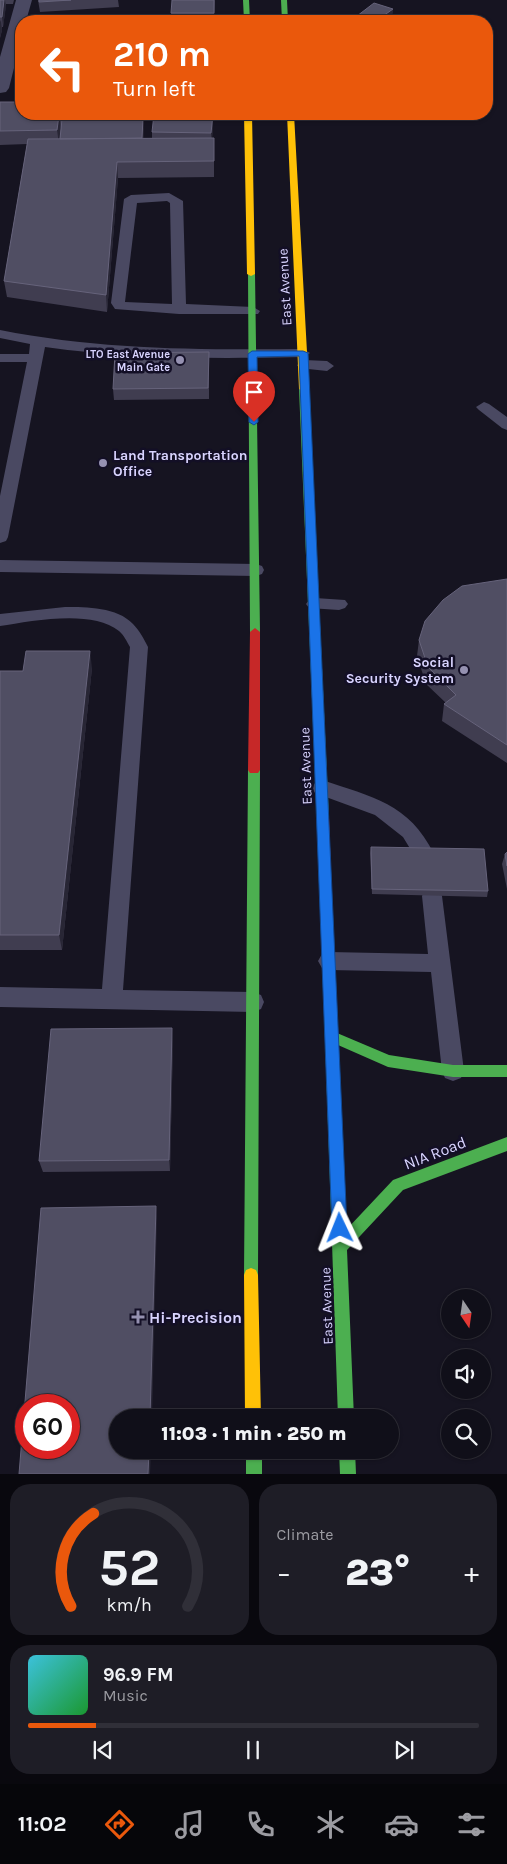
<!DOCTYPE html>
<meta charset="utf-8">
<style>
:root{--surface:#100f19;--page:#1e1d26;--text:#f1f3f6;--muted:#9c9ca2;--line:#302f38;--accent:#ea580c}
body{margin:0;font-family:Karla,sans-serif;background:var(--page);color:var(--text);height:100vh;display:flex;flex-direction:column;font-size:19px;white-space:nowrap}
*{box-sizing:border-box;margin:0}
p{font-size:16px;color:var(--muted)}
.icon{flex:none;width:28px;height:28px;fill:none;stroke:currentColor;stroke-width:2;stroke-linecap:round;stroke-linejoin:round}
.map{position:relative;height:1474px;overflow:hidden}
.details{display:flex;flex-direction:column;gap:10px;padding:10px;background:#09080e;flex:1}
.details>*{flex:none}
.guide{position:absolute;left:15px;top:15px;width:478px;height:105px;border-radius:20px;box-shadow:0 1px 4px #0004,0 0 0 1px var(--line);background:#ea580c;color:#fff;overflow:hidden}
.needle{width:32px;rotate:167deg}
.fabs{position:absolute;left:441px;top:1289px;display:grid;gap:10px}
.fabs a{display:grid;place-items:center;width:50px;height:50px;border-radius:50%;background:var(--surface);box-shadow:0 1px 4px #0004,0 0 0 1px var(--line);font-size:25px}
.speed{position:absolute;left:15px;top:1394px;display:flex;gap:10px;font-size:25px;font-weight:700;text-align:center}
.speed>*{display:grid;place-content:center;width:65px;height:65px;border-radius:50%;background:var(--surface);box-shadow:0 1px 4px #0004,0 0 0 1px var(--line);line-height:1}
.speed .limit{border:8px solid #d22;background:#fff;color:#111}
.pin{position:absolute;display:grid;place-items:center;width:42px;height:42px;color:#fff;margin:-51px -21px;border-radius:50% 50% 50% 0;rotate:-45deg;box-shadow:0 0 5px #0007}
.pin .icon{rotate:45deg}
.me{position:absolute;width:55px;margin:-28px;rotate:358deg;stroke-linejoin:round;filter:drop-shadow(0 0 4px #0008)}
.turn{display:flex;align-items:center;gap:18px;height:105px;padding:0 15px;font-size:22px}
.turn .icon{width:65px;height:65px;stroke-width:2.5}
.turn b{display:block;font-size:35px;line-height:42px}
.big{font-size:38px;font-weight:800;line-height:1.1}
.details .widget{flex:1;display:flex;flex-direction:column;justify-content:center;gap:8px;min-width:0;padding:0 18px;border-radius:20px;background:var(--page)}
.details .dial{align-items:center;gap:0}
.dial svg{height:130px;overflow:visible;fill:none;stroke:var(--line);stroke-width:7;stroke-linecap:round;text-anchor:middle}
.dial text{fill:var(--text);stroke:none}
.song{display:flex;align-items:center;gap:15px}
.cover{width:60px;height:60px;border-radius:8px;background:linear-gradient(135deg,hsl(190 70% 55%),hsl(130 70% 35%))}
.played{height:5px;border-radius:2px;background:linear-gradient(90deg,var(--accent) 15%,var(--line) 15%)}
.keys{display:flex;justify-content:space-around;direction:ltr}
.heat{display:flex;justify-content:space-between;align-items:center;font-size:28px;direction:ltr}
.details .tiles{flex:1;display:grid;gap:10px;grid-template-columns:1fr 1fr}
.widget:last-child{grid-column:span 2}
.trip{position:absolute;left:109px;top:1409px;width:290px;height:50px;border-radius:25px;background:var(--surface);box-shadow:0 1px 4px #0004,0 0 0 1px var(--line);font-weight:800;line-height:50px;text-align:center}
.dock{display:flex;height:80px;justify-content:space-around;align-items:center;background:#06060a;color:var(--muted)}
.dock .icon{width:35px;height:35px}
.dock .active{color:var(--accent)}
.dock b{font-size:22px;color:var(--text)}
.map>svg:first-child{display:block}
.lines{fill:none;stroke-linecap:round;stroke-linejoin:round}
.lane{fill:#4a4962;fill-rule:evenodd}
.street{fill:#4a4962;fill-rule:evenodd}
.fast{fill:#4caf50;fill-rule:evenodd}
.slow{fill:#ffc107;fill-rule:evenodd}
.jam{fill:#c62828;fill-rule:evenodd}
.wall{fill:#403d50}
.shaded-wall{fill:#282635}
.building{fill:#504e63;stroke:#66637b;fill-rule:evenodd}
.route{fill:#1a73e8;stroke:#114b97}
.poi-dot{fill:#9591b1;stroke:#130f26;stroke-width:2}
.labels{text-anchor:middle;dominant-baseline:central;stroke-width:5;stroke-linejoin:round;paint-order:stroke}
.far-poi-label{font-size:11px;font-weight:bold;fill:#d9d4ff;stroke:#130f26;text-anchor:end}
.street-label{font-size:14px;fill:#d9d4ff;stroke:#130f26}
.poi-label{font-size:14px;font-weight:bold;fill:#d9d4ff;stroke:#130f26;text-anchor:start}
.near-street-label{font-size:16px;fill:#d9d4ff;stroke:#130f26}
.near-poi-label{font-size:16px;font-weight:bold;fill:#d9d4ff;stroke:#130f26;text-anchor:start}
</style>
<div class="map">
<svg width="507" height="1474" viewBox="0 0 507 1474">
<rect width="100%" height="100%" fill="#161421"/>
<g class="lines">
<path class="lane" d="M96,15L100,16V20L18,22L12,19L18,16Z
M169,193L183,201L186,304L253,307L260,311L258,314H179L115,309L111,303L124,199L131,195ZM167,201L170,203L172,304L125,302L137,203Z
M0,330C101,350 201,350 303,349L310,353L303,357C216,359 130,359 45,347L8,537L6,541L0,543V496L27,362H0V354H29L30,344L0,338Z
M304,360L327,361L334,366L327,371L299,368L297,365Z
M484,402L489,404L507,417V430L502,428L479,410L476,407Z
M0,560L256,564L262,566L264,570L262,574L256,576L0,572Z
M315,598L345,600L348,604L345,608L339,610L309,608L306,604L309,600Z
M65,607C87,607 117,607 133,624C139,630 144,639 148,647L123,990L253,992L261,995L264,1002L261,1009L253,1012L0,1007V987L102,989L130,647C127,642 124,635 119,631C92,609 32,621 0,626V614Z
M322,780C372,797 409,803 434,854L431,860L424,862L417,860L403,837L375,815L315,793L312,788L315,783Z
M432,887L439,890L442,896L464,1071L461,1078L453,1081L445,1078L442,1071L431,972L329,970L322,968L318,961L322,954L329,952L428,954L422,896L425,890Z"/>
<path class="street" d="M16,0H32L26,21H21V40L9,88L6,92L0,93V57Z"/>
<path class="fast" d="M243,0H249L250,21H244Z
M281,0H287L288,21H282Z
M248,272H251L255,274L260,632L255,636L250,632Z
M304,386L309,389L329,818L327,821H319L317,818L299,389Z
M254,765L258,767L260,770L258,1275L256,1280L251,1282L246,1280L244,1275L248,770L250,767Z
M330,1003L335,1005L336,1009L337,1033L389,1055L453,1065H507V1077H453L388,1067L338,1045L346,1230L393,1180L507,1137V1151L403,1190L347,1250L354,1418H338L324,1009L325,1005Z
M246,1450H262V1474H246Z
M339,1450H355L356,1474H340Z"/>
<path class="slow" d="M244,114H252L255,274L251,276L247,274Z
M287,114H294L309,389L304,392L299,389Z
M251,1268L256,1270L258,1275L261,1418H245L244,1275L246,1270Z"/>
<path class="jam" d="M255,628L260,632V770L258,773H250L248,770L250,632Z
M323,813L327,815L329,818L336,1009L335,1013L330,1015L325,1013L324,1009L317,818L319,815Z"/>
</g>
<path class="wall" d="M0,0H14L13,4H6L3,27H2V30L0,38Z
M38,0H118L119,7L40,12Z
M215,0L214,21H172L171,13Z
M393,9L392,15L383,21H356L357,16Z
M0,102L142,114V118H143V138H152V132L213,122L212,138H214V177L118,178L107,312L7,297L4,281L27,144L0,145Z
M209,352V399L114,400L113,389Z
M507,579V763L442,721L444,704L446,703L426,684L417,656L419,640Z
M92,668L62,950H0V671H23Z
M371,847L488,891L487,897L372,894L370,853Z
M507,852V889L502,864L505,854Z
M173,1040L170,1171L43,1172L39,1161Z"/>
<path class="shaded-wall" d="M4,0H5L6,7L3,27L2,17Z
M393,9L392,15L383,21H376Z
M1,20L2,30L0,38V22Z
M213,114V122L212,144L211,133Z
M59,115L61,129L59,144L57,130Z
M143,118L144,129L143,152L142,141Z
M117,162L118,178L107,312L106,295Z
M90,651L92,668L62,950L59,935Z
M172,1028L173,1040L170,1171L169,1160Z
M156,1206L157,1218L152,1418H150Z
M149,1450H151L150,1474H148Z"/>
<path class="building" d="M0,0H4L2,17H0Z
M39,0H71L39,2Z
M172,0H214V13H171Z
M374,3L393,9L376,21H373L357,16Z
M0,102H21V114H140L59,115L57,130L0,131Z
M154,114H213L211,133L152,132Z
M143,118L142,138L60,139L62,119Z
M214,138V161L117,162L106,295L4,281L28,139Z
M209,352L208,388L113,389L115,353Z
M507,579V745L444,704L456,695L428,667L419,640L425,621L443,600L462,586Z
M26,651H90L59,935H0V671H23Z
M371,847L484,849L488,891L372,889Z
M507,852V866L505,854Z
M172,1028L169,1160L39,1161L51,1029Z
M156,1206L150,1418H118V1450H149L148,1474H19L41,1208ZM26,1405H69V1448H26Z"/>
<path class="route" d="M252,351H303L308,353L347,1228L345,1233L340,1235L334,1233L332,1228L299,356L257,357L258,422L254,425L249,422L248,354Z"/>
<g class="poi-dot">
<circle cx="180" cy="360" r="5"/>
<circle cx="103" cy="463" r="5"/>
<circle cx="464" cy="670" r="5"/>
<path d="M135.5 1309.5h5v5h5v5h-5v5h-5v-5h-5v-5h5z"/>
</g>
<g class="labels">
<g class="far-poi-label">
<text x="170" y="354">LTO East Avenue<tspan x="170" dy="13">Main Gate</tspan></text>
</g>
<g class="street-label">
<text transform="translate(285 287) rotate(-93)">East Avenue</text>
<text transform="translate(306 766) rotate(-92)">East Avenue</text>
<text transform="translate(327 1306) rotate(-92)">East Avenue</text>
</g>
<g class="poi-label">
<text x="113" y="455">Land Transportation<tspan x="113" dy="16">Office</tspan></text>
<text x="454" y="662" text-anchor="end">Social<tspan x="454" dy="16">Security System</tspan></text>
</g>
<g class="near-street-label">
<text transform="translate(435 1153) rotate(-21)">NIA Road</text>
</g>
<g class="near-poi-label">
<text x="149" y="1317">Hi-Precision</text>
</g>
</g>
</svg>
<div class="fabs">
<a><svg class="needle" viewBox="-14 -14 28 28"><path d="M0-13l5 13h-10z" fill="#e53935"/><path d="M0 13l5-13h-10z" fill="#9c9ca2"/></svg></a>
<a><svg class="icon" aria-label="sound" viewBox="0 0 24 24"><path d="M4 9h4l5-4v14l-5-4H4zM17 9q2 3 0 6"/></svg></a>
<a><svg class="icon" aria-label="search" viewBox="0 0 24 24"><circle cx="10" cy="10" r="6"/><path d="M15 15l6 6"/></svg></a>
</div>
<div class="speed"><div class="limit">60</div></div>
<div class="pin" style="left:254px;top:422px;background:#d93025"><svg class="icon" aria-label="arrive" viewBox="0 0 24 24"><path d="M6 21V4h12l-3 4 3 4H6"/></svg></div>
<svg class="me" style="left:340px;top:1228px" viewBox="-20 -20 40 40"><path d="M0-17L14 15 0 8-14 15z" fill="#1a73e8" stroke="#fff" stroke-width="4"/></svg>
<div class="trip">11:03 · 1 min · 250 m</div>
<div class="guide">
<div class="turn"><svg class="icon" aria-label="left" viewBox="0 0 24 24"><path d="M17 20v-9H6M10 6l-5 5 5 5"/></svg><div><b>210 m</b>Turn left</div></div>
</div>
</div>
<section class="details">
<div class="tiles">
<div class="widget dial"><svg viewBox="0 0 100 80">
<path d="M14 69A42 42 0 1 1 86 69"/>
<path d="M14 69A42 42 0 0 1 28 12" stroke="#ea580c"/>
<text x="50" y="56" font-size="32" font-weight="700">52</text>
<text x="50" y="72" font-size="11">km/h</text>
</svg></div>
<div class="widget"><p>Climate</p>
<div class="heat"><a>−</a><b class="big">23°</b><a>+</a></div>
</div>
<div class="widget">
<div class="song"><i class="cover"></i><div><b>96.9 FM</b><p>Music</p></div></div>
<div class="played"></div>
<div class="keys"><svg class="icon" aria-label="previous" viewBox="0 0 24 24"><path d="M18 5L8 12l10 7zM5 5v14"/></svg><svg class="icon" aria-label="pause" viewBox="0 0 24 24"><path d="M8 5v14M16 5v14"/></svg><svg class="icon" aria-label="next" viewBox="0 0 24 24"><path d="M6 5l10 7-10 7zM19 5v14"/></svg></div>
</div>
</div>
</section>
<nav class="dock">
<b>11:02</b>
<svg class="icon active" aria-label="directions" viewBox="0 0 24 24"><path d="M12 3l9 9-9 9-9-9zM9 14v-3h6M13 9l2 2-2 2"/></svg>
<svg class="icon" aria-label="music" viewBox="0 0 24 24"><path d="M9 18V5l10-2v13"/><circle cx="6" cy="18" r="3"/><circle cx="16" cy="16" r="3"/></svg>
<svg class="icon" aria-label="phone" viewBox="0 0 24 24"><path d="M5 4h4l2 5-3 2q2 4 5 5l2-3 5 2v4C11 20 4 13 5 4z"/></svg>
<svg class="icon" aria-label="climate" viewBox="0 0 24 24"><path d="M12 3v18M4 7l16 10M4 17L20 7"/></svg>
<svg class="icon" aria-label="car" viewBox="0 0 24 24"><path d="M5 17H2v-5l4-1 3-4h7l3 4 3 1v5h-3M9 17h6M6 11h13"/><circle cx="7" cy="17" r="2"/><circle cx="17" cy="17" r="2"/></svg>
<svg class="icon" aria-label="filters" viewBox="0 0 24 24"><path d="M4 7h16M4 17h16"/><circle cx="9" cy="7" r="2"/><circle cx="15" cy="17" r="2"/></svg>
</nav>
